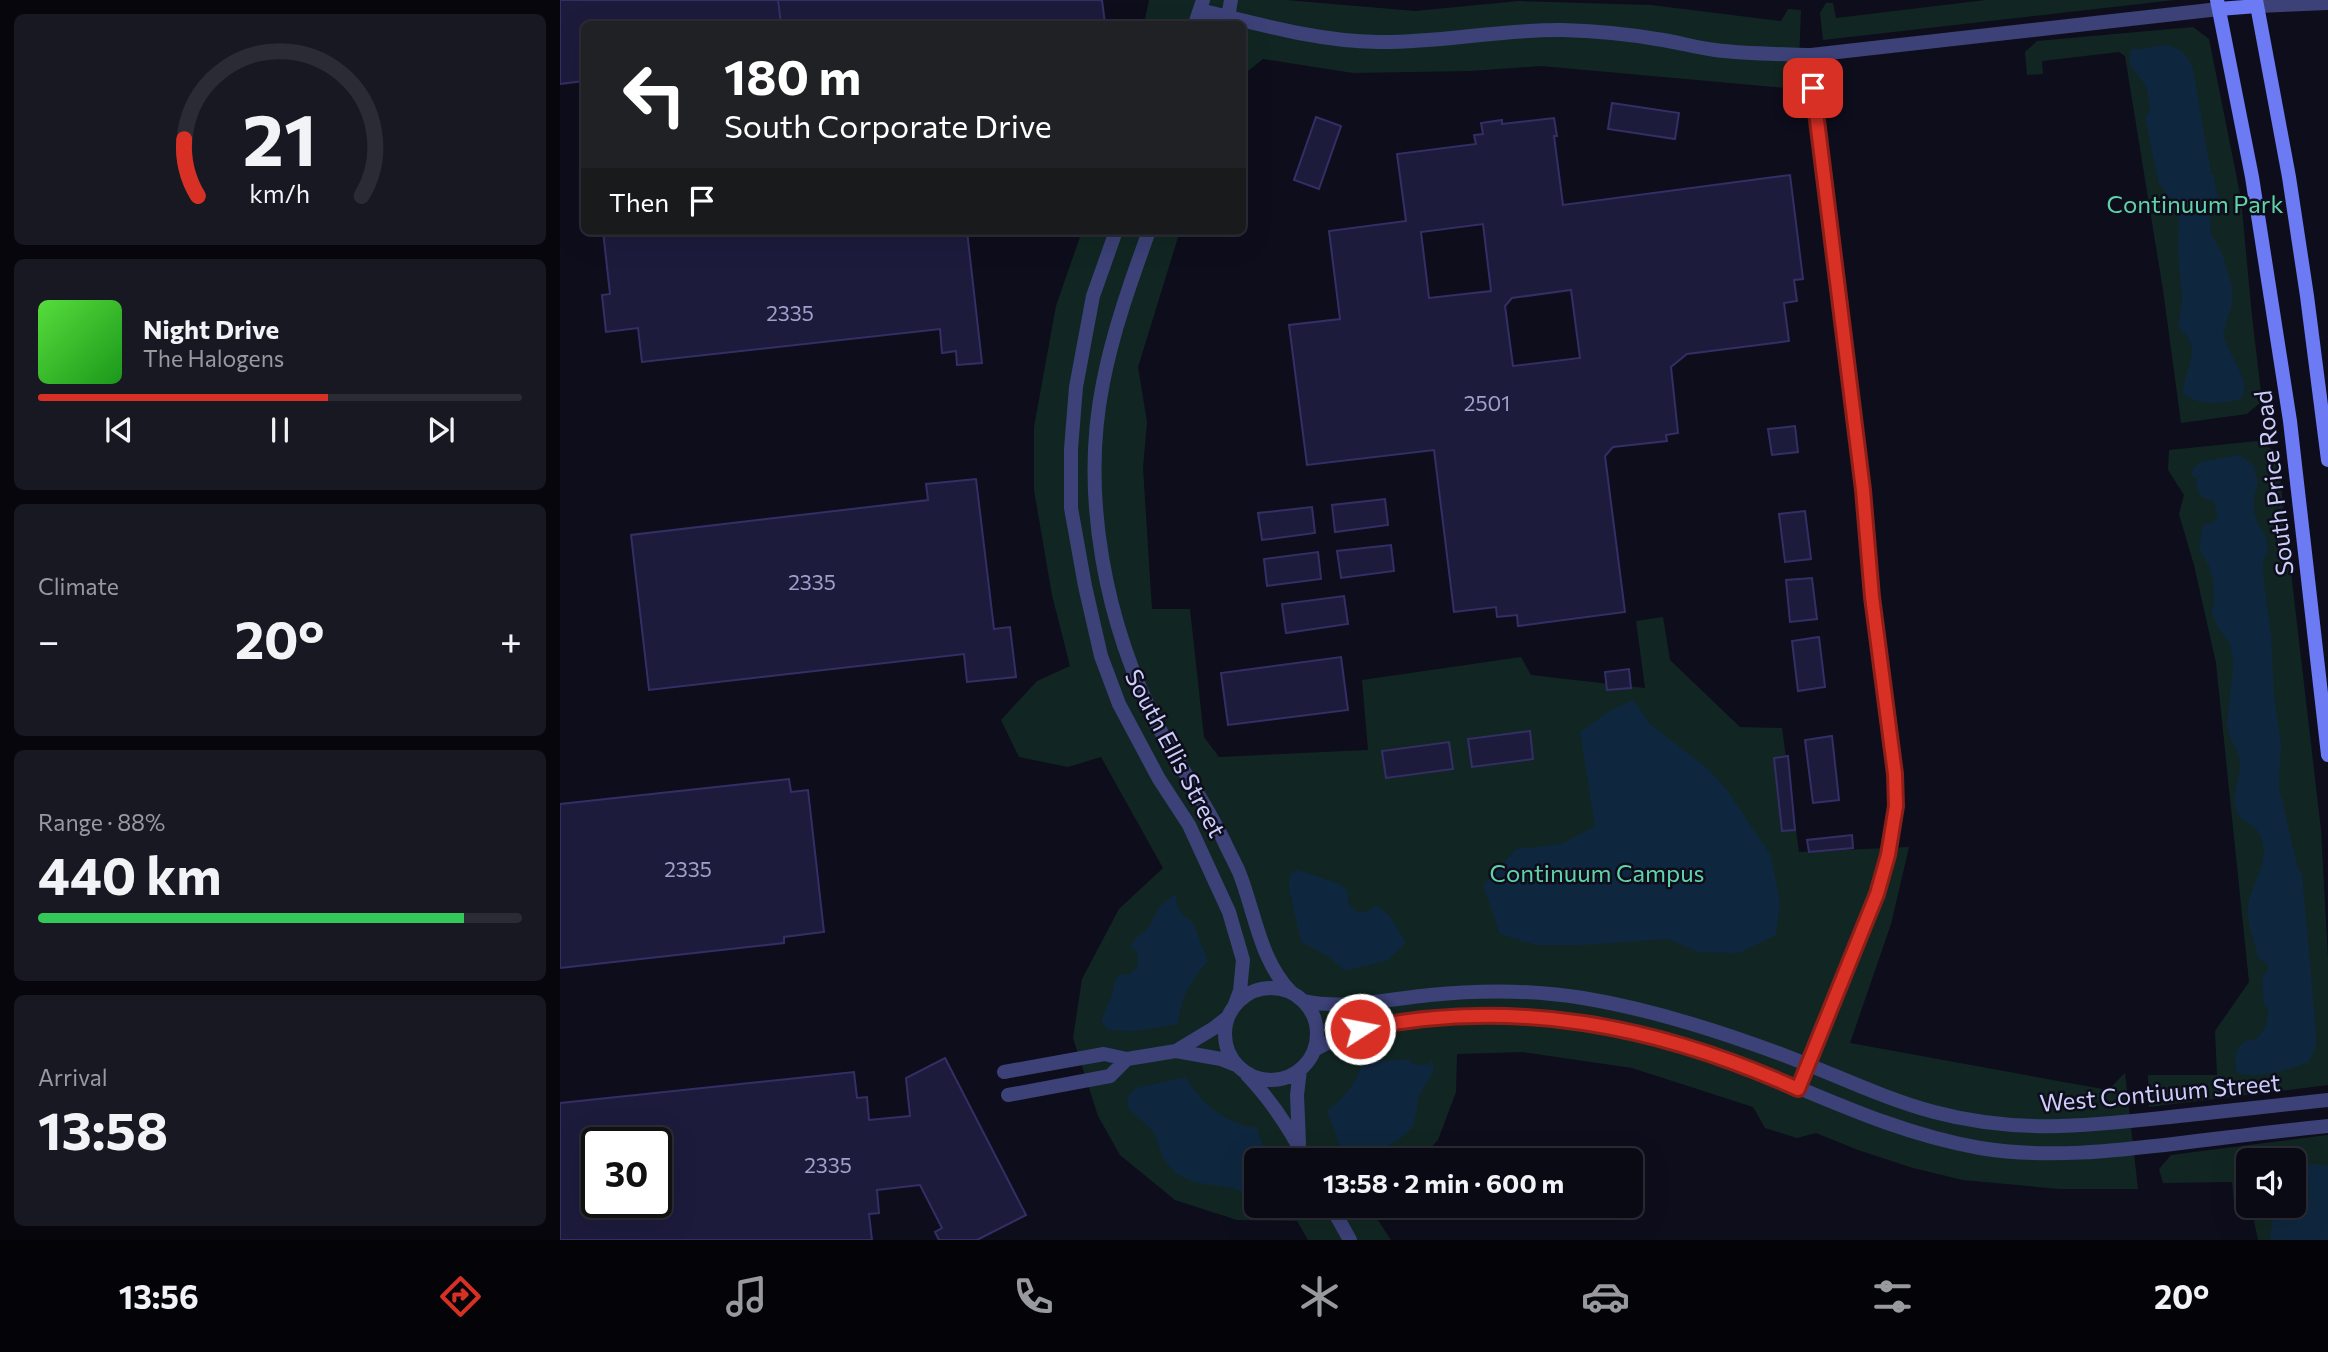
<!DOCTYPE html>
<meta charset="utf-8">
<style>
:root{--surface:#0a0a15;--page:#181822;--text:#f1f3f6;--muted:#999aa0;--line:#2a2b34;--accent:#d93025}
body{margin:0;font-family:Commissioner,sans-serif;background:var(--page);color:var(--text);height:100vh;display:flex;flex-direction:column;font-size:26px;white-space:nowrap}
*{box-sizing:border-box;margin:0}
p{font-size:23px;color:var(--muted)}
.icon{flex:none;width:38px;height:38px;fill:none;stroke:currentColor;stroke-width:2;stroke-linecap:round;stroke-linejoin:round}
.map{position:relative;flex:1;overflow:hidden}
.details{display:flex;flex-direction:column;gap:14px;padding:14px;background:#06060c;width:560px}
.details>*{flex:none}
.hud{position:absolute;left:21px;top:21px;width:665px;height:214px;border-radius:10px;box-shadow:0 7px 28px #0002,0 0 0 2px var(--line);background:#202124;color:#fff;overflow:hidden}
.buttons{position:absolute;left:1676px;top:1148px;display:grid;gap:14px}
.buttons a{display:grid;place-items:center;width:70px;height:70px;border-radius:10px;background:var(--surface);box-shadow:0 7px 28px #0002,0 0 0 2px var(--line);font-size:35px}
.speed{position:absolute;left:21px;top:1127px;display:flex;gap:14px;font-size:35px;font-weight:700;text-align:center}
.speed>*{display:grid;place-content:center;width:91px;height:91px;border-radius:50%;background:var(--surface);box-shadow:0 7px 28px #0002,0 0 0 2px var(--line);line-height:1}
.speed .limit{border:4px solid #111;border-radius:10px;background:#fff;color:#111}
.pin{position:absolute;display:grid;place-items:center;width:60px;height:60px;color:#fff;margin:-30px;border-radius:14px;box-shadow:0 4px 10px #0006}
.me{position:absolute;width:77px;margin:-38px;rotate:79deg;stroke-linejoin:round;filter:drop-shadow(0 0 5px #0008)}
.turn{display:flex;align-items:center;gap:24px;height:147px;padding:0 28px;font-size:32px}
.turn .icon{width:91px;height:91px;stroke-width:2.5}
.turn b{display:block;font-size:49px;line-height:60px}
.then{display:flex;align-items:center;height:66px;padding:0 28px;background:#0003;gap:14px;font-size:26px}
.big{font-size:52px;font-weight:700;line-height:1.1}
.details .tile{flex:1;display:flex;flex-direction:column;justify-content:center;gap:10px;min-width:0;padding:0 24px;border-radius:10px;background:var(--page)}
.details .dial{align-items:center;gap:0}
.dial svg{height:182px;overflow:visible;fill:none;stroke:var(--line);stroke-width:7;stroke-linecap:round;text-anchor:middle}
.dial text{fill:var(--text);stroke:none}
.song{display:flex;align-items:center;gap:21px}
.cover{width:84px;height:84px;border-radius:10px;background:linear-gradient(135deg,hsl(110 70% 55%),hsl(120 70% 35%))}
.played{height:7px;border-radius:4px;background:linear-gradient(90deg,var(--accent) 60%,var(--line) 60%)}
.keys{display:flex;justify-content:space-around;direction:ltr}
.heat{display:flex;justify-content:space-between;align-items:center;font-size:38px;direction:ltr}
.charge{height:10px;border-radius:5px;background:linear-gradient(90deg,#34c759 88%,var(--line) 0)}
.trip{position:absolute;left:684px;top:1148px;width:399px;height:70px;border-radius:10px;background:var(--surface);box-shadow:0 7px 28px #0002,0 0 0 2px var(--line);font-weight:700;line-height:70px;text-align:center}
.tabs{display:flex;height:112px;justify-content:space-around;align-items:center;background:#040408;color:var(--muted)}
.tabs .icon{width:49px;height:49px}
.tabs .current{color:var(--accent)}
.tabs b{font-size:32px;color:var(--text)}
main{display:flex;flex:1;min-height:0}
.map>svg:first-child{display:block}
.green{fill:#112622;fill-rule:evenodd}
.water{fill:#0f273e}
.building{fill:#1d1b3c;stroke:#332f66;stroke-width:2;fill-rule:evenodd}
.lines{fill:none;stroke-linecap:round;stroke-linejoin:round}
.minor{stroke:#3c4177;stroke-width:14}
.secondary{stroke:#6c7af3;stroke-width:14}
.route-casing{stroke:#8d1f18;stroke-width:18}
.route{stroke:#d93025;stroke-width:12}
.labels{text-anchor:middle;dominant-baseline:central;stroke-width:5;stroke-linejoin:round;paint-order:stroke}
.number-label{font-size:21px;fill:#a1a0cb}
.park-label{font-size:24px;fill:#60d3a8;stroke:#0e0d1c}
.street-label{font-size:24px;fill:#cdcdfb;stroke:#0e0d1c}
</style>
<main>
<section class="details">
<div class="tile dial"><svg viewBox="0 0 100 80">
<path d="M14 69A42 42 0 1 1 86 69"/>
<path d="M14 69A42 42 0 0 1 8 44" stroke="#d93025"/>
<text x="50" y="56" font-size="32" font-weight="700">21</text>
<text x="50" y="72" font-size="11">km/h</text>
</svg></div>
<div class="tile">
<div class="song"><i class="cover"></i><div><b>Night Drive</b><p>The Halogens</p></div></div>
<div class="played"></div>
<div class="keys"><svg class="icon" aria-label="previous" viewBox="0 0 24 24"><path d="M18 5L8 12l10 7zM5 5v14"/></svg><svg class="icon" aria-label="pause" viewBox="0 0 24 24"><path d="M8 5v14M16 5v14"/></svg><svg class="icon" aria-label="next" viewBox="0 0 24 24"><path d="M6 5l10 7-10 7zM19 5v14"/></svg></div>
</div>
<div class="tile"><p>Climate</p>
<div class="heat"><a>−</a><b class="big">20°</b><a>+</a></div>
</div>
<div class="tile"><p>Range · 88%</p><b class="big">440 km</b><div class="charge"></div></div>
<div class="tile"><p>Arrival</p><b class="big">13:58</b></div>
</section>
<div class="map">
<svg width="1768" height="1240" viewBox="0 0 1768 1240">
<rect width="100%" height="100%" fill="#0e0d1c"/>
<path class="green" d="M589,0H726L855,11L959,1L1091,5L1221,21L1228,9L1241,10L1238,89L981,66L910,71L793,73L703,59L683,75L682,24H588L585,19Z
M1426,0H1615L1263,40L1260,13L1266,3H1273L1276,18Z
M1633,27L1649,39L1681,199L1692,316L1702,401L1687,414L1621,423L1603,290L1565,56L1559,52L1482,61L1483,74L1467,75L1465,52L1477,41Z
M522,231H620L578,367L587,422L583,468L592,609H630L644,737L659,757L808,750L802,680L961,657L971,675L1085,688L1076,621L1103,617L1110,660L1180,727L1222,728L1239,852L1349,847L1331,924L1290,1043L1548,1090L1565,1073L1578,1189H1500L1403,1180L1353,1168L1298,1150L1256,1133L1237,1138L1205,1128L1193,1107L1072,1068L963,1052L897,1054L896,1092L878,1140L859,1160H696V1206H811L814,1214L831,1240H748L737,1221L677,1220L615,1200L560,1155L538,1116L513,1038L522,979L559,909L603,868L541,757L508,767L459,757L441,720L477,681L510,666L492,595L474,490V427L496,306Z
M1698,441L1717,452L1761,830L1768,958V1085L1589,1107L1588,1075H1657L1655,1031L1689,982L1656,663L1634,565L1619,514L1624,495L1608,470L1609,450Z
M1768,1135V1240H1698L1693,1216L1674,1203L1672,1182L1603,1183L1599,1169L1611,1155ZM1689,1160H1734V1206H1689Z"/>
<path class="water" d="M1607,45C1617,48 1624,51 1629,60C1635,70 1635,82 1637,93C1642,119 1645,144 1651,170L1649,174H1653L1659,203L1657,213L1651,214L1650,231L1663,256L1672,287V304L1663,335C1666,349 1693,385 1682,397C1678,401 1670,401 1666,402C1646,404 1640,404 1623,394C1623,369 1646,348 1618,328L1622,300L1618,252L1619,221L1613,204L1599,183L1586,122V116L1590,111C1589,101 1589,90 1583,82C1574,69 1567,69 1570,50Z
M1680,455L1693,465L1698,482L1694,497V512L1699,526L1706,537L1708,551L1703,560L1704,582L1711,634L1714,695L1721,746L1719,787L1738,869L1742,874L1756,1033V1047L1749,1062C1730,1069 1695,1080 1676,1072C1674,1058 1675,1046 1689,1039L1694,1041C1705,1031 1709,1021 1708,1006L1704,1005L1702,979L1709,966L1698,958C1695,939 1684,920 1689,901C1693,882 1707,865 1703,844C1699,822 1683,825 1677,812C1670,796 1680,781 1680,765C1680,749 1668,740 1667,725L1673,668L1672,656L1670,644L1657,626L1651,611L1654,604L1653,580L1649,566L1639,549L1643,525L1649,524L1656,519L1657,512L1653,500C1640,499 1638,494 1636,481L1641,474L1636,478L1632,476L1633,469L1640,462Z
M1073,700L1091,725L1147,768L1167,790L1210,854L1220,900L1216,935L1179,953L1139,952L1108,939L1023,945H976L940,934L923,885L956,849L1002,844L1035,826L1020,732L1048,712Z
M736,870C744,872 781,883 785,888C789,892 788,899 788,904L797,912L808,911L816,905L830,916L845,941L844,945L828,960L785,971L768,956L741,942L729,888L730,874Z
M613,895L616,896L617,906L624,916L633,922L648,961C630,981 621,997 618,1024L575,1031L548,1030L541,1021L552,995L555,981L559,975L570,974L578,966V954L571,947L575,938L587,930L600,906Z
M849,1059L853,1064L868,1065L871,1061L874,1064C874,1076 865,1083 860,1094C855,1106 859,1120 849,1131C838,1143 824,1143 817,1160H793L789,1155H783L767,1111C784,1098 796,1083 803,1062Z
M626,1077L630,1085L641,1097L640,1098C656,1113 675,1126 697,1128L707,1160H696V1199L673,1188L634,1182L615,1173L604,1160L594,1132L569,1109L567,1097L576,1088Z
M1753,1164L1768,1166V1240H1710L1712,1221L1707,1206H1734V1166Z"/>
<path class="building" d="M0,0H218L221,24H24V81L0,84Z
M218,0H542L545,24H221Z
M1052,103L1119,113L1115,139L1048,129Z
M756,117L781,126L759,189L734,180Z
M994,118L997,136H994L1003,205L1230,175L1243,279L1234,280L1237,301L1224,303L1229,341L1127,354L1111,367L1118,433L1106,435L1107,441L1053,447L1045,456L1065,612L958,626L957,615L937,617L936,607L894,612L874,450L747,465L729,325L780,319L769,231L846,221L837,154L916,144L914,135L923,134L921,123L942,120V124ZM923,224L931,291L869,298L861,232ZM1011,290L1020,358L953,366L945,306L952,298Z
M43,231H407L422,363L397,365L396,351L382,353L380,329L82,362L78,328L46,332L42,295L50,294Z
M1235,426L1238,452L1212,455L1208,429Z
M416,479L434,629L450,627L456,677L407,682L404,654L89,690L71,535L368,500L366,484Z
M825,499L828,525L775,532L772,505Z
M752,507L755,533L702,540L698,513Z
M1245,511L1251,559L1225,562L1219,514Z
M831,545L834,571L781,578L777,551Z
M758,552L761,579L707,586L704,559Z
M1252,578L1257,619L1230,622L1226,580Z
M784,596L788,624L726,633L722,604Z
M1259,637L1265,687L1238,691L1232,641Z
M781,657L788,710L668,725L661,673Z
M1069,669L1071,688L1047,690L1045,672Z
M970,731L973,759L912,767L908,739Z
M1272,736L1279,800L1253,803L1245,740Z
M889,742L893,769L826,778L822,751Z
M1228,756L1235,830L1222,831L1214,758Z
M229,779L231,792L248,790L264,932L224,937V943L0,968V804Z
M1292,835L1293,848L1249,852L1247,840Z
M385,1058L466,1215L417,1240H379L375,1232L382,1228L360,1185L317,1190L319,1213L309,1214L312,1240H0V1103L294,1072L297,1098L307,1097L309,1120L350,1116L346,1078ZM37,1143H96V1202H37Z"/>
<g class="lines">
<path class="minor" d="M1697,6L1768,3
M640,10C698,24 758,41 818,42C880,43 941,29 1003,30C1037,31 1070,34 1103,40C1121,43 1138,48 1155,50C1187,54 1219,54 1251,55L1659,9
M667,23L671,0
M635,24L643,0
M556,231L533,296L516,387L511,449V508L525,586L541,656L559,704L599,779L629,825L669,912L683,960L680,991L675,1004
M589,231C571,281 553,331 543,383C520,497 546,626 599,728C619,766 644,800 663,839C668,850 674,861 679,872C695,912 700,961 731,992
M665 1034a46 46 0 1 1 92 0a46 46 0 1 1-92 0Z
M744,1001C785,1010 828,999 870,995C920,990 973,990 1023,998C1095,1010 1163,1032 1231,1058C1278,1076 1325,1099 1374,1112C1457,1134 1527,1126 1610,1117C1663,1111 1715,1106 1768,1100
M754,1050C801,1023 848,1018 902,1016C999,1012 1101,1031 1191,1068C1267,1099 1339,1134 1420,1148C1487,1159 1554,1151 1621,1143C1670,1137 1719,1131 1768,1126
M616,1051L654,1028L668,1017
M444,1072L544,1054L567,1059L616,1051L661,1059L676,1065
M687,1075C711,1100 730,1129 746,1160
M1238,1089L1317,894L1328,855L1336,806L1335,774L1312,597L1303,490L1258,138L1251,55
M448,1095L550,1076L567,1059
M739,1143L737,1095L740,1070
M771,1206L790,1240"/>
<path class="secondary" d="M1657,0L1692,177L1730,421L1768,755
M1696,0L1729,177L1747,296L1768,460
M1659,9L1697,6"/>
</g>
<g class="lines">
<g class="route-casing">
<path id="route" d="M800,1029C953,997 1097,1025 1238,1089L1317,894L1328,855L1336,806L1335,774L1312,597L1303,490L1253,88"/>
</g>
<use href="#route" class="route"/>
</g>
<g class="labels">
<g class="number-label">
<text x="230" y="312">2335</text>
<text x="927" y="402">2501</text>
<text x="252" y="581">2335</text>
<text x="128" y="868">2335</text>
<text x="268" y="1164">2335</text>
</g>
<g class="park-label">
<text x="1635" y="203">Continuum Park</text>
<text x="1037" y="872">Continuum Campus</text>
</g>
<g class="street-label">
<text transform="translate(1713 483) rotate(-97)">South Price Road</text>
<text transform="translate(616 753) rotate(62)">South Ellis Street</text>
<text transform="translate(1600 1092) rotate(-5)">West Contiuum Street</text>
</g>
</g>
</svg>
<div class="buttons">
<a><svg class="icon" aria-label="sound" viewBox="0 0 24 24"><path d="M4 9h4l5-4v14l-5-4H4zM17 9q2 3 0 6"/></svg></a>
</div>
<div class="speed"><div class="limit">30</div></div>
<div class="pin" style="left:1253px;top:88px;background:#d93025"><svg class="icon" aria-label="arrive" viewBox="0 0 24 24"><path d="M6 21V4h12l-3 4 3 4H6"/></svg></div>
<svg class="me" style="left:800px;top:1029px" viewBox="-20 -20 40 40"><circle r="17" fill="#d93025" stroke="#fff" stroke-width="3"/><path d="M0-11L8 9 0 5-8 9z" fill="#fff"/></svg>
<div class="trip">13:58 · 2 min · 600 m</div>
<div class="hud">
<div class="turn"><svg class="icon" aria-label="left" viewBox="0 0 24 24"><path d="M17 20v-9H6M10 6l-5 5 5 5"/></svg><div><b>180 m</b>South Corporate Drive</div></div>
<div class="then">Then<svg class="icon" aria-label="arrive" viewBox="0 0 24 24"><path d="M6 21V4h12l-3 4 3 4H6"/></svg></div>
</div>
</div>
</main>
<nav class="tabs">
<b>13:56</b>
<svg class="icon current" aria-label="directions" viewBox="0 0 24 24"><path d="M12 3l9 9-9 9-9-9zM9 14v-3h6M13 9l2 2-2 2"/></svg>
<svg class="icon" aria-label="music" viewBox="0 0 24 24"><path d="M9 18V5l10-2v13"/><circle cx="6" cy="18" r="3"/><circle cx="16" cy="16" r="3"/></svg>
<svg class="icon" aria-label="phone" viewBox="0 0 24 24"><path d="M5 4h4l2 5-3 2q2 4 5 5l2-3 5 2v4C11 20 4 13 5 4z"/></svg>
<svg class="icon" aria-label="climate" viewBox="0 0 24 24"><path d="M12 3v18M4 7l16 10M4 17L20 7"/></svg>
<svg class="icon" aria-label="car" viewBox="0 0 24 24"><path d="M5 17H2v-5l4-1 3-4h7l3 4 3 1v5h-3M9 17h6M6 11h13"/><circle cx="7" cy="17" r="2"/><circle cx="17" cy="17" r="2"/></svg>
<svg class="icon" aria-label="filters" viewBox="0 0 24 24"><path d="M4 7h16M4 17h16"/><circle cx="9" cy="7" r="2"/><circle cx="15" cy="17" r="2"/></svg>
<b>20°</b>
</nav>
